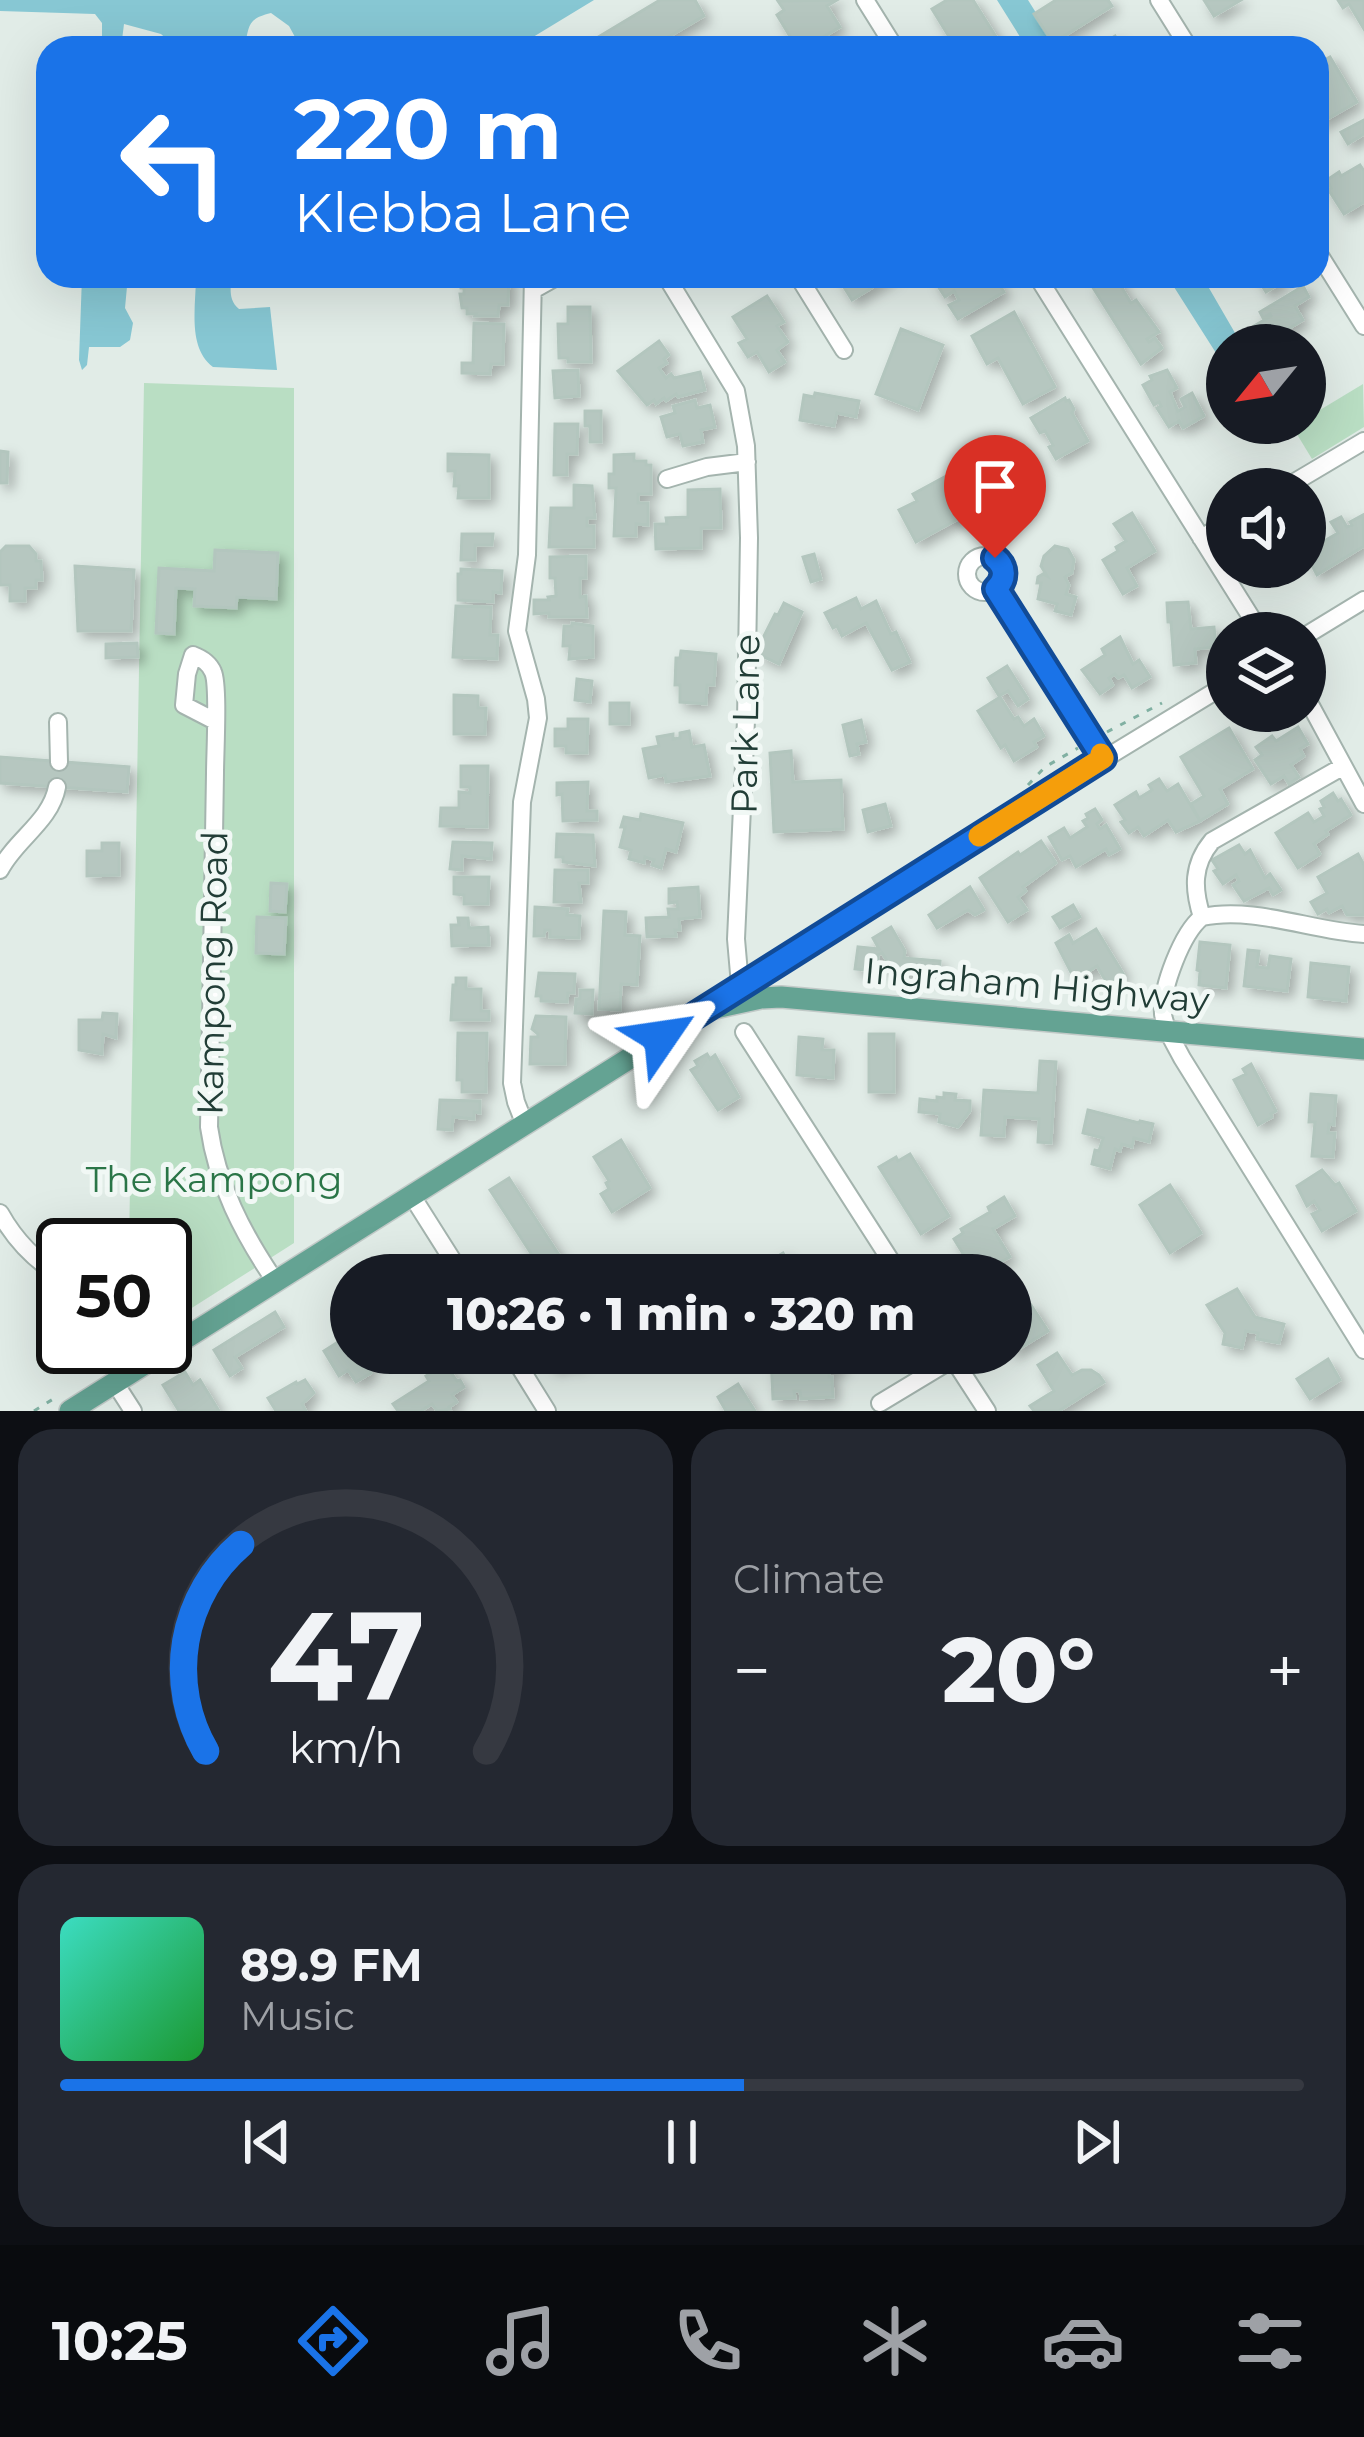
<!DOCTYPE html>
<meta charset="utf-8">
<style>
:root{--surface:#171b24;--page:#242831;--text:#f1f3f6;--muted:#9ea1a6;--line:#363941;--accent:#1a73e8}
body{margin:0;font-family:Montserrat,sans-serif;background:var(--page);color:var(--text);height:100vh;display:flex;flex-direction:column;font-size:45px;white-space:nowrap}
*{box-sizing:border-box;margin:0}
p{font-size:39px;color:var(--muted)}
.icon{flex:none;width:66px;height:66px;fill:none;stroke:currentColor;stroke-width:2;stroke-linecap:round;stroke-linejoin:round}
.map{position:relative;height:1411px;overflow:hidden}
.drawer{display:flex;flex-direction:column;gap:18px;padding:18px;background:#0d0f14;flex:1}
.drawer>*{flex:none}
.banner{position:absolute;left:36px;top:36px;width:1293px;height:252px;border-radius:36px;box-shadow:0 12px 48px #0002;background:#1a73e8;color:#fff;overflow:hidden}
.needle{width:78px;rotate:240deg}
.controls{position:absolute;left:1206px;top:324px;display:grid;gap:24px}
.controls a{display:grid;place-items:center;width:120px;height:120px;border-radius:50%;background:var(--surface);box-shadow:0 12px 48px #0002;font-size:60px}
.speed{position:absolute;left:36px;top:1218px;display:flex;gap:24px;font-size:60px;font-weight:700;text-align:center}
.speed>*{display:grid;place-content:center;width:156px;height:156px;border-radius:50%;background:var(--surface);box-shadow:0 12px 48px #0002;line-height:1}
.speed .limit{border:6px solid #111;border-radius:18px;background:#fff;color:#111}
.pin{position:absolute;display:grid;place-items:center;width:102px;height:102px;color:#fff;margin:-123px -51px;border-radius:50% 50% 50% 0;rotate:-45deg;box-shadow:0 0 12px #0007}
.pin .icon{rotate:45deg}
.me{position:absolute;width:132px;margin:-66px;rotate:58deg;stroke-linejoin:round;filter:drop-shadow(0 0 9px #0008)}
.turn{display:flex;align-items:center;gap:42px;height:252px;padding:0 60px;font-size:54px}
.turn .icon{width:156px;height:156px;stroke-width:2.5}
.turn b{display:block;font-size:84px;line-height:102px}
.big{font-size:90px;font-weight:800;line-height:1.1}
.drawer .card{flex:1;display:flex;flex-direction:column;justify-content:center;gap:18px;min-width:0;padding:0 42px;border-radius:36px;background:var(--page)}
.drawer .dial{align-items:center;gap:0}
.dial svg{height:312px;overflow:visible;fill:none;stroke:var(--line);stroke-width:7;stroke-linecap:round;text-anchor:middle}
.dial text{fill:var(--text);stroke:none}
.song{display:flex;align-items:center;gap:36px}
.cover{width:144px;height:144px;border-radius:18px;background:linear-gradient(135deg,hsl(170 70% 55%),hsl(130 70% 35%))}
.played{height:12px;border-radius:6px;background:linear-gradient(90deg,var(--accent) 55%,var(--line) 55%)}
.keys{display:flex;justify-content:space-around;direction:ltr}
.heat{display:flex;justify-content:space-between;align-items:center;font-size:66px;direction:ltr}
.drawer .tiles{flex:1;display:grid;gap:18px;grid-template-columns:1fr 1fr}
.card:last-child{grid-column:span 2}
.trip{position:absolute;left:330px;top:1254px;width:702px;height:120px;border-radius:60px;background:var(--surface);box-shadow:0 12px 48px #0002;font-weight:800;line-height:120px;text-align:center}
.dock{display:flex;height:192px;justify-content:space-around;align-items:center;background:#090b0e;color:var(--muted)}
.dock .icon{width:84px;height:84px}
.dock .active{color:var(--accent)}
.dock b{font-size:54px;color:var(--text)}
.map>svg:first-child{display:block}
.green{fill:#b9dec3}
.water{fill:#87c7d3}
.building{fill:#b6c7c0;stroke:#b3c6be;stroke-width:3;filter:url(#shadow)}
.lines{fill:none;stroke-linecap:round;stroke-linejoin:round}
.minor-casing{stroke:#a4b4ae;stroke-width:20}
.major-casing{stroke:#c1c9c7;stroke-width:24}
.path{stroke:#80b0a2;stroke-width:3;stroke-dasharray:6 9;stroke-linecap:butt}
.minor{stroke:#fff;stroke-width:16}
.major{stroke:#64a393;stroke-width:21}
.route-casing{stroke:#114b97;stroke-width:30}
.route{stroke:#1a73e8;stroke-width:21}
.slow{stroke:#f59e0b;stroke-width:21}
.labels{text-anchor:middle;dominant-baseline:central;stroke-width:10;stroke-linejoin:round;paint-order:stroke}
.street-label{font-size:36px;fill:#213d36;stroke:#f1f8f5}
.park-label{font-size:36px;fill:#2a7547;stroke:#f1f8f5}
</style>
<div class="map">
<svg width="1364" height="1411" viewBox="0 0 1364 1411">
<defs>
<filter id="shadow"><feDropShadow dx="5.5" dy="5.5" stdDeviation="6" flood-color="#0004"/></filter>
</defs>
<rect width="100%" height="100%" fill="#e1ece7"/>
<path class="green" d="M144,383L294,388V1243L165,1325V1245H129Z
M1363,384L1364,427L1312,459L1295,431L1298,423H1305V419Z"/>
<path class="water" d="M0,0H594L515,48L512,45L505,48H301L289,26L271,13C246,19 250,26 244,48H176L161,34L124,24L121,48H102V23L95,14L0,11Z
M997,0H1028L1058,48H1027Z
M82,276H128L125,308L133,323L130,340L120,347H89L87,365L82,370L79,360Z
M196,276H231C231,289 228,300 239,309L270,307L277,370L213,367C187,347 196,306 196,276Z
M1167,276H1202L1242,345H1227V423H1288C1264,443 1249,434 1224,421L1223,364Z"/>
<path class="building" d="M660,0H695L704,16L658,43L661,48H580Z
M837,0L827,6L840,27L805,48H797L777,15L784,10L778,1Z
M947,0H973L1003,48H956L932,9Z
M1056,0H1108L1112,6L1053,43L1034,14Z
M1204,0H1241L1214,16Z
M1338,0H1364V29L1349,4L1343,8Z
M1115,36L1121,47L1124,45L1126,48H1095Z
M1330,57L1357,102L1317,125V102L1320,100L1317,95V64Z
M1364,120V134L1348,144L1341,132Z
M1360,165L1364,171V202L1344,214L1328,189L1331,188L1327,180L1339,172L1341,176Z
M477,276H509L508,305H499L498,316H475L476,314H467V308H462L460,294H464V288H461V278Z
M837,276H891L852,300Z
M939,276H982L987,284L996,279L1004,292L958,319L949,305L959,300L954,291L945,297L934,280Z
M1109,276H1115L1131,303L1136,300L1159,332L1147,339L1149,342L1155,338L1162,348L1141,364L1092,286Z
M1256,276H1281L1284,281L1266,292Z
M1303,286L1309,297L1295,306L1303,320L1271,339L1269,337L1263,341L1254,326L1271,316L1270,314L1263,318L1260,312Z
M767,296L784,322L777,326L788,342L777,350L785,362L769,372L757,352L748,357L739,343L747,339L733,317Z
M568,307H590L591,362H568V358H559L558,324H568Z
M1014,312L1055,387L1023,404L998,358L987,364L972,336Z
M474,323L504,324L503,364H491L490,374L462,373V363H473Z
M901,329L943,345L918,410L876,394Z
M659,341L669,355L664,359L667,363L659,368L666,378L671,374L674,378L700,372L705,390L678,397L676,394L666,401L664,398L656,404L654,400L647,405L618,371Z
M578,370L579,396L555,398L553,371Z
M1167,370L1177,388L1170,392L1178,411L1185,407L1181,399L1192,393L1204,416L1183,428L1179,421L1169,427L1157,408L1161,406L1159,402L1154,405L1143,385L1152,380L1150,376Z
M815,393L859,401L856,417L837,413L834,426L800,420L804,395L814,397Z
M1065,398L1066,401L1069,400L1074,409L1072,413L1088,441L1056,459L1049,447L1053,445L1045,431L1040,433L1031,418Z
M695,400L697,408L710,405L715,427L701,430L703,442L683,446L680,434L667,437L661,417L675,413L673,406Z
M585,411H601V442H590V426H585Z
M555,424H578L577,454H567V475H554Z
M0,451L8,452L7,483H0Z
M448,454L489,455V498H458L459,486H454L455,471H448Z
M634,454V461H646V465H651V494H638V503H648V525L636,524V536H614L616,488H609V474H614V455Z
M961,468L982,506L916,542L899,510L917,501L913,494Z
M574,485L592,486L595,518H587V526H594V547H549L551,508H574Z
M720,489L721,528H701V548L656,549L655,524H667L666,518L688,517V490Z
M1132,513L1155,551L1127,568L1137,586L1123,594L1103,560L1118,551L1116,547L1126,541L1114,524Z
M1363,515L1364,546L1317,575L1305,552L1338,533L1331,522L1341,517L1347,527L1352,525L1350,522Z
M462,534H493L492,545H475V560H461Z
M6,546H29L36,554V561H41L42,580H36V588H25V601H10V585H0V552Z
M1055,546L1068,549L1074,560L1072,573L1065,577L1069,585L1066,594L1076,597L1071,615L1055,611L1057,604L1038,599L1041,583H1037L1038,577L1043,574L1047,576L1041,566L1044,556Z
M215,550L278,553L276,599L237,597L236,608L194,606L195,589L176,588L174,634L156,633L159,568L214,571Z
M814,554L821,579L811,582L803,557Z
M586,556V578H580V597L586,596L587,617H549V613L534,614V600H549L548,597L556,596L555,578H550V557Z
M75,566L134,570L131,631H78Z
M461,569L502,571L501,593L493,592V602L458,600V574H461Z
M856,598L861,609L876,601L891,634L896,632L910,662L892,670L866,623L842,636L837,626L833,628L825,613Z
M1188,602L1191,629L1214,627L1216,647L1195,649L1196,663L1174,665L1171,622H1168L1167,603Z
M784,603L802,612L779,664L758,654L763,644L761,642L775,614L778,615Z
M456,606L491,607L490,635H498L497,659L453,657Z
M572,623L593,626V657L569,659L570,646H563L564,626H572Z
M1120,637L1133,664L1139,660L1150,677L1132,688L1124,675L1118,678L1115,674L1109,678L1113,685L1100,694L1082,670L1105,655L1102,649Z
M137,643L138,657L106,658V644Z
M681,651L716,654L714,685H707L706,704L680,702V685H675L676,658H680Z
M1007,666L1028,699L1018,706L1008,691L999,696L988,678Z
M577,679L592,681L590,702L575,700Z
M454,695L478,696V708H486L485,734H454Z
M1000,697L1014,719L1018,717L1024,726L1034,719L1044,736L1034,742L1037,747L1014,761L1005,745L1001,748L978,711Z
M610,703H629V724H610Z
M568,719H588L587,753H566V746H555V729H568Z
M861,720L866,742L857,744L859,754L850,756L843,725Z
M1298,727L1308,744L1300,749L1304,756L1291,765L1299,777L1289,784L1284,776L1271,784L1255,760L1262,755L1256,747L1272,736L1276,741Z
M1229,728L1253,769L1220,789L1228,804L1200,821L1191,804L1204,796L1181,757Z
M689,731L692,747L704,745L710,776L666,782L665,775L649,778L643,749L659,746L657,737L673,734V739L680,738V733Z
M791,751L793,782L841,780L843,829L774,832L770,753Z
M0,757L129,767L127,792L0,783Z
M461,766H488L487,827L440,826L441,808H459V792L470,793V787H461Z
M1159,779L1167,791L1178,784L1200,821L1176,832L1168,820L1144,836L1138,827L1129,833L1121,822L1125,820L1115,805L1136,792L1139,798L1152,790L1149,785Z
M588,782L587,811H597V820L563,821L562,794L557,795V783Z
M1333,793L1338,801L1341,799L1351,815L1326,831L1328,834L1314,844L1320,854L1298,868L1276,833L1308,813L1314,822L1324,816L1320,809L1324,807L1321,801Z
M885,804L891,826L868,832L863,810Z
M1095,809L1102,820L1097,824L1100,829L1106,825L1120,849L1109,855L1106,849L1076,867L1070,856L1062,860L1049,837L1064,828L1070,838L1087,827L1083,821L1088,818L1086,814Z
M641,814L683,823L676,852L666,849L661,868L652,865L654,860L645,857L644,863L629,859L631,850L620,847L625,827H621L624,817L640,820Z
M557,834L593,835L595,866L563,862V857H556Z
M1041,841L1056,863L1023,887L1026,891L1018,897L1027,910L1008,922L980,878L1018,852L1020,855Z
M453,842L492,843L491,859L462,856V870L450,869Z
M102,843H119V875L87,876V851H102Z
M1239,845L1245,854L1250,850L1265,878L1270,874L1281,890L1273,895L1269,888L1244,901L1233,885L1239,881L1236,875L1223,884L1214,871L1218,869L1212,860Z
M1358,854L1364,865V915H1347L1342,906L1329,913L1327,909L1318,914L1311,902L1327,893L1318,877Z
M555,870H588V883H579L581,902H554Z
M454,877H489L488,904H464V895L454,894Z
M271,883L287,884L285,912L270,911Z
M698,887L700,917L679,919L680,930H675L676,936L647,937L646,918L669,917L668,909H678L677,902L669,903V889Z
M970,887L984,910L975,915L968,910L937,928L929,915Z
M1073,905L1080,917L1060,928L1053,917Z
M535,907L568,909L567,915L580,916L579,938L550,937V930H545L544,936H534Z
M604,911L626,912L625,935L640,936L637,985L621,984L620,1010L599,1009Z
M257,917L286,918L284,954L256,953Z
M458,918H468L469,928L488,927L489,945L452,946L451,925H459Z
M891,927L905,951L904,958L940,961L939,976L894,972L882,953L878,955L877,971L855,969L858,947L879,949L873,938Z
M1096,929L1124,975L1108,985L1097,966L1075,980L1056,943L1069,935L1073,943Z
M1200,942L1230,945L1226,988L1199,985L1200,971L1197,970Z
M1248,950L1259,951L1257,967L1268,968L1270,956L1291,959L1287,991L1244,986Z
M1311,963L1349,967L1346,1001L1308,997Z
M539,973L575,974L574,993H568L567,1002L541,1001V996H536Z
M456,978H466V989H481V1011H489V1020H451L453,985H456Z
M580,990H593L592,1014L575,1013L576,999H580Z
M103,1013L117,1014L116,1038L103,1034L102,1054L79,1050V1020H102Z
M536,1016L566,1017L565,1064H530L531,1037H538V1034L532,1029Z
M458,1033H487L486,1092H462V1080H457Z
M869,1034H894V1092H869Z
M799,1037L823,1039L822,1050H834L833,1078L797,1075Z
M707,1054L710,1059L715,1055L739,1097L718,1110L691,1070L698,1066L695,1061Z
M1040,1061L1056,1062L1051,1143L1038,1142L1039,1119L1005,1117L1004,1136L981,1135L984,1090L1038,1093Z
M1251,1064L1276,1111L1271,1114L1272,1117L1258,1125L1234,1080L1246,1074L1243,1069Z
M944,1093L956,1094L955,1100L970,1101V1111L958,1127L939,1122L940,1114L919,1112L920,1099L937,1101V1097L944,1098Z
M1311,1094L1336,1096L1334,1125L1329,1124L1328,1133H1335L1333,1157L1312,1156L1315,1122H1309Z
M440,1100L480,1101V1113L474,1112V1119L453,1117L452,1130L438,1129Z
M1088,1110L1139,1123L1140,1121L1153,1124L1149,1142L1134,1138L1132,1147L1122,1144L1120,1151L1115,1149L1110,1169L1092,1164L1095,1150L1099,1151L1103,1138L1083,1133Z
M621,1140L650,1188L612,1212L601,1194L609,1189L606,1183L609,1181L594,1157Z
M910,1154L949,1216L921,1234L879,1167L896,1157L898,1161Z
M1322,1170L1335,1185L1339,1183L1356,1211L1322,1231L1312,1214L1320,1210L1314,1201L1307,1206L1297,1186Z
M509,1178L572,1275H545L490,1190Z
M1170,1185L1201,1233L1170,1253L1140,1205Z
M1004,1197L1015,1216L993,1229L1010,1257L976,1275L954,1239L963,1233L961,1229L990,1212L988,1207Z
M783,1253L792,1268L797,1265L803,1275H746Z
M422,1260L430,1273L428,1275H381L402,1262L407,1270Z
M1237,1289L1255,1317L1284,1324L1279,1343L1257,1339L1258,1333L1246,1331L1242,1348L1223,1344L1225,1333L1207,1305Z
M1031,1305L1048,1331L1012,1353L1011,1317Z
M275,1312L284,1327L235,1357L242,1368L230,1376L214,1350Z
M351,1329V1353H380L381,1356L366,1365L371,1373L356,1382L348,1370L339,1376L324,1351L349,1335L347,1332Z
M545,1353H579L583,1358L572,1365L569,1360L555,1368Z
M790,1353H839L840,1370L829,1371V1377H832L833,1397L801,1399L800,1391H794L795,1398L773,1399L771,1357L790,1356Z
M1057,1353L1072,1375L1082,1370H1091L1099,1375L1104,1382L1059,1411H1034L1030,1406L1054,1391L1038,1365Z
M1328,1359L1340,1380L1310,1399L1297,1379Z
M445,1364L457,1381L460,1380L464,1387L452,1395L457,1402L449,1407L450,1409L437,1411L432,1404L421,1411H398L393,1404L429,1381L426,1376Z
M185,1372L193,1385L200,1380L219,1411H179L163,1385Z
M305,1380L314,1393L302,1404L306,1411H276L268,1398L296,1382L297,1384Z
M738,1384L755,1411H726L718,1397Z"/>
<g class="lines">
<g class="minor-casing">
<path id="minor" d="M865,0L895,48
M1159,0L1189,48
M1317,251L1364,326
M666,276L736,391L746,446L749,538L746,720L736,939L740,985
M798,276L844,350
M1037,276L1261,633
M533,290L558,276
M667,479L707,467L747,462
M1283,489L1364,441
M1201,538L1227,523
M967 574a18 18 0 1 1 36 0a18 18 0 1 1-36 0Z
M996,589L1103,758
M1305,636L1364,600
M1305,695L1364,804
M215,721L184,705L187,674L193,655C201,658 209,662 213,672C219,685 215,754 215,773C214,891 211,1009 209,1127C217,1184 243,1234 275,1281
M58,722L59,762
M0,870C15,840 51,821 57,787
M1202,917C1182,933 1161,988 1163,1014C1165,1030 1175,1044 1182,1058L1364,1350
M1202,917C1193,889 1192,865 1212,841L1342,767
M1202,917C1254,906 1312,931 1364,934
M709,1008L932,864L1227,684
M744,1032L900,1275
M525,1125L516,1102L512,1083L522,802L538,718L536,699L517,631L527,555L533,276
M412,1196L462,1275
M0,1213C15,1240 36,1262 63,1277
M115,1347L121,1379
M511,1353L547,1411
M950,1354L987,1411
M115,1383L133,1411
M880,1403L953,1359"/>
</g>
<g class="major-casing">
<path id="major" d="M70,1411L706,1010L761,998L781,997L1364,1049"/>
</g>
<path class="path" d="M1107,732L1162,703
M1028,785L1045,767L1078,748
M34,1411L58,1396"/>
<use href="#minor" class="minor"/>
<use href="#major" class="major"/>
</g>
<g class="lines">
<g class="route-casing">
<path id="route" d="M661,1037L1103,758L996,589C1006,579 1006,567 995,558"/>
</g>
<use href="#route" class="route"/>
<path class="slow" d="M979,836L1103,758L1101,754"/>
</g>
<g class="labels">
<g class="street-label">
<text transform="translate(745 724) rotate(-89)">Park Lane</text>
<text transform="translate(212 973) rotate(-89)">Kampong Road</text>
<text transform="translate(1037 985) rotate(5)">Ingraham Highway</text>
</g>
<g class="park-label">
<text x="214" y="1179">The Kampong</text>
</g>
</g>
</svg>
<div class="controls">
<a><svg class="needle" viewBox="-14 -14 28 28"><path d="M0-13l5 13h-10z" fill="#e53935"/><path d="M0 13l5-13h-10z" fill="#9ea1a6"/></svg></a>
<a><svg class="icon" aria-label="sound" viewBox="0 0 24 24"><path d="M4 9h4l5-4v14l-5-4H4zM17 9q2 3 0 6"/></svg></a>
<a><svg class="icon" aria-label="layers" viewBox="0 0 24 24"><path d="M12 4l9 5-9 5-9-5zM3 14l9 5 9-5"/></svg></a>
</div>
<div class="speed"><div class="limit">50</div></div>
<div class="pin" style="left:995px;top:558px;background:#d93025"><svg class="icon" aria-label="arrive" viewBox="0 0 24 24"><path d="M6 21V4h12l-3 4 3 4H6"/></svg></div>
<svg class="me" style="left:661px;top:1037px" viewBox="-20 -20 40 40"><path d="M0-17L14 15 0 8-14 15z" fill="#1a73e8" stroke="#fff" stroke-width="4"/></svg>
<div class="trip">10:26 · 1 min · 320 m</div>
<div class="banner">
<div class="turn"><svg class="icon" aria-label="left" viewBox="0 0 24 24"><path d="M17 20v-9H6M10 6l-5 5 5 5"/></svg><div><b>220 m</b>Klebba Lane</div></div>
</div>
</div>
<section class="drawer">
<div class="tiles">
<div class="card dial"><svg viewBox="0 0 100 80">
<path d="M14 69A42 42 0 1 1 86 69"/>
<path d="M14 69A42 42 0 0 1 23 16" stroke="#1a73e8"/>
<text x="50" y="56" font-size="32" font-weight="700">47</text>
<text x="50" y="72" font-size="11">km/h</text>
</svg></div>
<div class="card"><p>Climate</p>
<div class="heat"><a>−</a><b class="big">20°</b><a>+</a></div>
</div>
<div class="card">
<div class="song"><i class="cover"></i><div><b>89.9 FM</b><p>Music</p></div></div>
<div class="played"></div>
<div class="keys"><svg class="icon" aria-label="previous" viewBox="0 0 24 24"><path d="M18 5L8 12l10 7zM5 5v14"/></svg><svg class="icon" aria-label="pause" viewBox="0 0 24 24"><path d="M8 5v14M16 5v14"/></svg><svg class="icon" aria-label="next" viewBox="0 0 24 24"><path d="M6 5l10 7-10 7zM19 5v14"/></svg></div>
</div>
</div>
</section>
<nav class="dock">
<b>10:25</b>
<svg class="icon active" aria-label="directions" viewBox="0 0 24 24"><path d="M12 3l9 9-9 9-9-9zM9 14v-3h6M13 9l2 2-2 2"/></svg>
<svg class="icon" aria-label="music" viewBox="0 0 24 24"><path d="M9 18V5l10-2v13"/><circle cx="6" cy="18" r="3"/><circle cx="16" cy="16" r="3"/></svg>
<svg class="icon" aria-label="phone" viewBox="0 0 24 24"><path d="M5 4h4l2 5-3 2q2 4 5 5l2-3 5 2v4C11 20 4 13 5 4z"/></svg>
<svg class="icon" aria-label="climate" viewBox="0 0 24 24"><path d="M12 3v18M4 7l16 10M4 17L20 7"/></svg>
<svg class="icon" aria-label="car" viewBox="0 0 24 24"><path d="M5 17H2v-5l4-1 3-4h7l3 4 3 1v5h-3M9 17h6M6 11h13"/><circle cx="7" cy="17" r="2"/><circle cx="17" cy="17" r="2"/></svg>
<svg class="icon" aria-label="filters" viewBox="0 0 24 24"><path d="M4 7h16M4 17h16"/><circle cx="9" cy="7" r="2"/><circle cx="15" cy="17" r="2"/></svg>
</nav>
